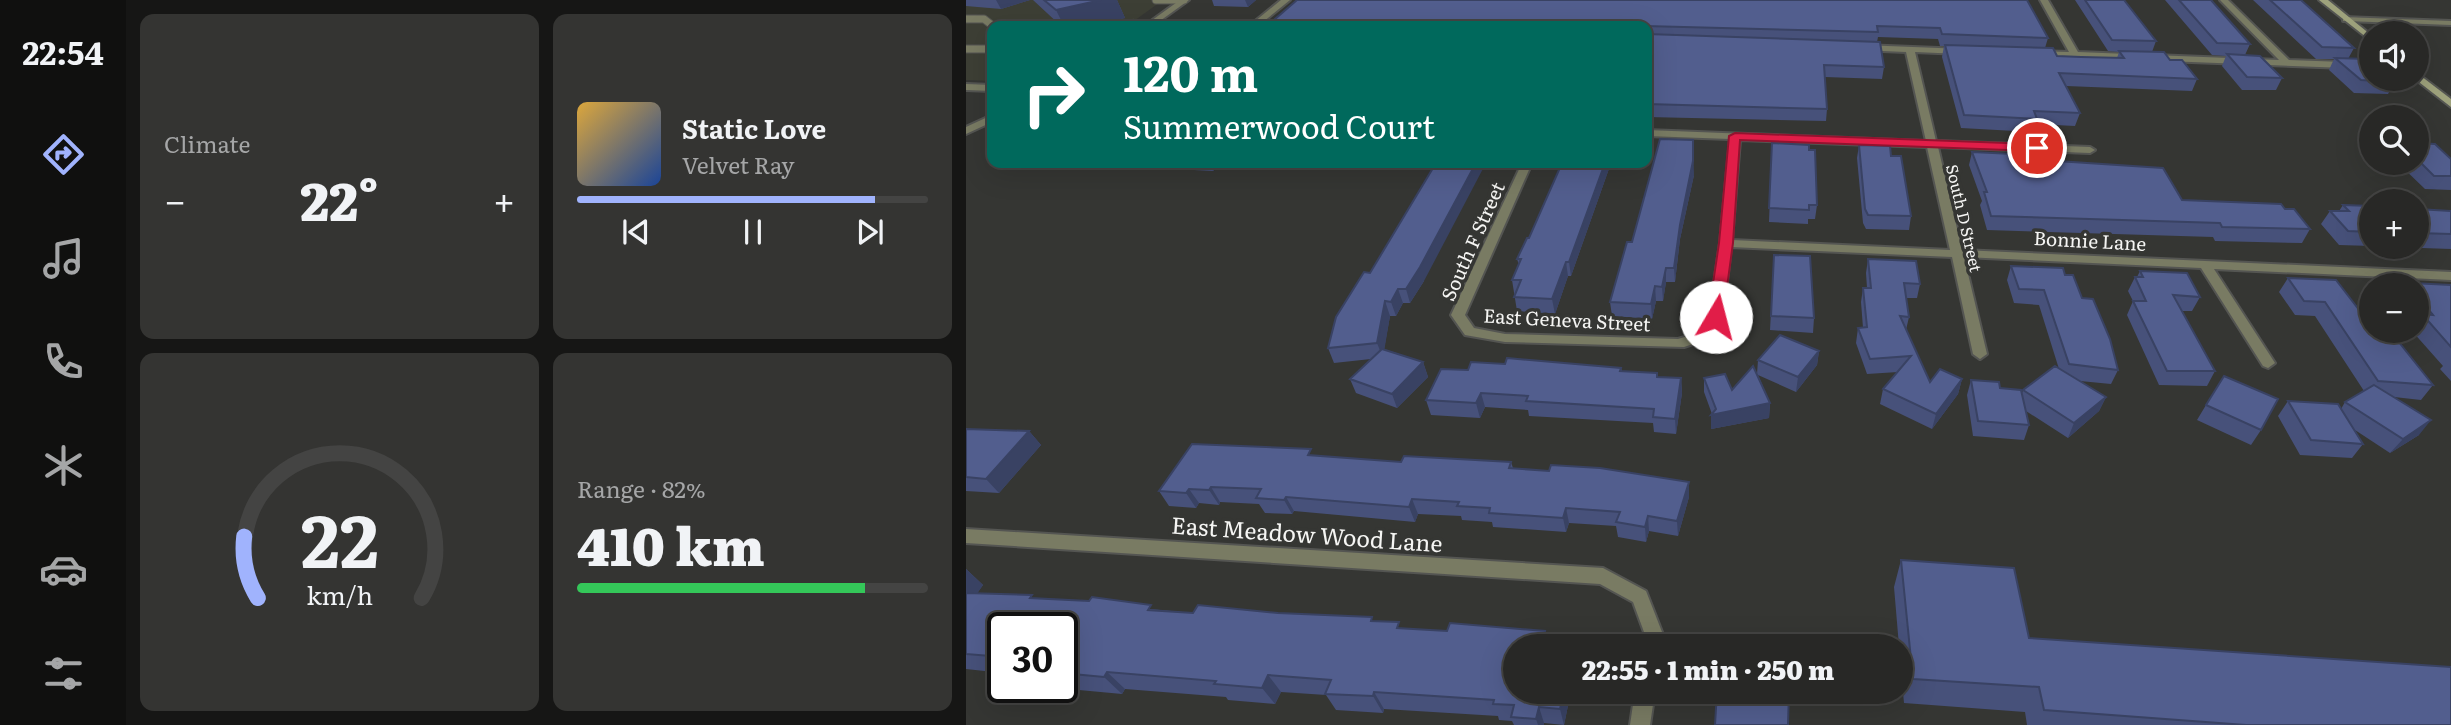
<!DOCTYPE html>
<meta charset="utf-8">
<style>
:root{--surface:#282826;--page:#343432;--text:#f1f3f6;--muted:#a5a6a7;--line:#444443;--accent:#a0b3fd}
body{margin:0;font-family:Literata,serif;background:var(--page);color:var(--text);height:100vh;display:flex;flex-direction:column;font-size:26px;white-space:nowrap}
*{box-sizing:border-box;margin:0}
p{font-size:23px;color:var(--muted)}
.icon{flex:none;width:38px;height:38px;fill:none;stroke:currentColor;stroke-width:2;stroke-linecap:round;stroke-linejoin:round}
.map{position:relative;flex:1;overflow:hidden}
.drawer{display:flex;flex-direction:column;gap:14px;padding:14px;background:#161615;width:840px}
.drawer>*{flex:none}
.top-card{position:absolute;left:21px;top:21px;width:665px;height:147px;border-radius:14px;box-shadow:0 7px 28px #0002,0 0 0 2px var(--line);background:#00695c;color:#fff;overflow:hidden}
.fabs{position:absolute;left:1393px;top:21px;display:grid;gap:14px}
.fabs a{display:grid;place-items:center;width:70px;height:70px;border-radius:50%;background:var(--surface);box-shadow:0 7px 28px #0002,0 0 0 2px var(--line);font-size:35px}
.speed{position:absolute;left:21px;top:612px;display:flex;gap:14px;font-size:35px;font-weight:700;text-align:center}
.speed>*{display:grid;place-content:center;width:91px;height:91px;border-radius:50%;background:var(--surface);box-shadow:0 7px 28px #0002,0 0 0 2px var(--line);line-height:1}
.speed .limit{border:4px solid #111;border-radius:10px;background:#fff;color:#111}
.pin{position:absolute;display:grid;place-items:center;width:60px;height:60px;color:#fff;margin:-30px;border:4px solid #fff;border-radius:50%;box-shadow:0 2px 7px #0007}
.me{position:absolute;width:77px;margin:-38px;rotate:8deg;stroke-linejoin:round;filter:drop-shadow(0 0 5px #0008)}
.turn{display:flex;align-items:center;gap:24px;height:147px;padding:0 21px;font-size:32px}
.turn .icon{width:91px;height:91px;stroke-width:2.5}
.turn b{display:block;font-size:49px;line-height:60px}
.big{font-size:52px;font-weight:800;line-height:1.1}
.drawer .tile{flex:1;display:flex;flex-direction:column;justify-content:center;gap:10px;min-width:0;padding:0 24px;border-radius:14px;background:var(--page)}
.drawer .dial{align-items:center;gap:0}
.dial svg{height:182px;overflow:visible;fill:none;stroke:var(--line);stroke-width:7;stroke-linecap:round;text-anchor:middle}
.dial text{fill:var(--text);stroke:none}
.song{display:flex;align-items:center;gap:21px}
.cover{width:84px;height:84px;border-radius:10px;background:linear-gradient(135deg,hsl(40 70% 55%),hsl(220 70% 35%))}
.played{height:7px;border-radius:4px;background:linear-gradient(90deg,var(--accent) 85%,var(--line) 85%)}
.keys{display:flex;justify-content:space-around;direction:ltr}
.heat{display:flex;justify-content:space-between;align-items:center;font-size:38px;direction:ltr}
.charge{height:10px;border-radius:5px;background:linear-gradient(90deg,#34c759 82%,var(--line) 0)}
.drawer .tiles{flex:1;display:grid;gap:14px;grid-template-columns:repeat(2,1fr)}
.trip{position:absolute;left:537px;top:634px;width:410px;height:70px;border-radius:35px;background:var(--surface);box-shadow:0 7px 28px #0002,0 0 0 2px var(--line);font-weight:800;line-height:70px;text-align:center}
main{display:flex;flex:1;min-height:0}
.menu{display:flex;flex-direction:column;width:126px;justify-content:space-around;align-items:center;background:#10100f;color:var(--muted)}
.menu .icon{width:49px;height:49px}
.menu .active{color:var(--accent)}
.menu b{font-size:32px;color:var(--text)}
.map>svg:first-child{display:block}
.built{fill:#3d3f35}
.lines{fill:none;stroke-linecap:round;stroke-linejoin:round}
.service-casing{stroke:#545552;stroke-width:9}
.minor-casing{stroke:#545552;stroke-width:4}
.tertiary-casing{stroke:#545552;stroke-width:4}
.secondary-casing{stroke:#545552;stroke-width:4}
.path{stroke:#929390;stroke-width:2.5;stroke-dasharray:2 2;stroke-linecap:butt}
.service{stroke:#797b63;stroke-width:7}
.minor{fill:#797b63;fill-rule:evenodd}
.tertiary{fill:#797b63;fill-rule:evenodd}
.secondary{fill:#9ea27c;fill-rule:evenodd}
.wall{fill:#47517a}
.shaded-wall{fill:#394263}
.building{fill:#525e8e;stroke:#394263;stroke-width:2}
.route{fill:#e11d48;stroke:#92132f;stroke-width:2}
.labels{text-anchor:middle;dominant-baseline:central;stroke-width:7;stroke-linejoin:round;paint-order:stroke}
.far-street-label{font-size:16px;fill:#f5f5f3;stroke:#353633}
.street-label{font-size:19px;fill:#f5f5f3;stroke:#353633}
.near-street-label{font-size:23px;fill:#f5f5f3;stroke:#353633}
</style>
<main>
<nav class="menu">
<b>22:54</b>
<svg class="icon active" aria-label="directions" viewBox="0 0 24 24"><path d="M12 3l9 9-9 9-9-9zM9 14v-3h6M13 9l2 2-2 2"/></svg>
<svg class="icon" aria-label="music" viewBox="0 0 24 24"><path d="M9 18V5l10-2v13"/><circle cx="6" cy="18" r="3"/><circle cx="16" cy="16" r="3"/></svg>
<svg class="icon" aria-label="phone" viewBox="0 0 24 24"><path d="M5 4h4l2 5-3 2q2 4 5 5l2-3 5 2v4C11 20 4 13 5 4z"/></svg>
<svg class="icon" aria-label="climate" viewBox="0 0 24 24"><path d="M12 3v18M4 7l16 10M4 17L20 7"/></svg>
<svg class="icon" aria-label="car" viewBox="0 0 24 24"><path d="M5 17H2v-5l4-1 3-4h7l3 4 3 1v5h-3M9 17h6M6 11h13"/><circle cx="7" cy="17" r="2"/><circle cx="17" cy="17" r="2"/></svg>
<svg class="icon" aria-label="filters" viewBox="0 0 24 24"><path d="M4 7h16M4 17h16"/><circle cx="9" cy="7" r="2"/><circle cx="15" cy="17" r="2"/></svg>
</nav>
<section class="drawer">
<div class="tiles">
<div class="tile"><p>Climate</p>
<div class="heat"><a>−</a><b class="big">22°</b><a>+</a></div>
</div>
<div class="tile">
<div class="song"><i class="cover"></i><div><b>Static Love</b><p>Velvet Ray</p></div></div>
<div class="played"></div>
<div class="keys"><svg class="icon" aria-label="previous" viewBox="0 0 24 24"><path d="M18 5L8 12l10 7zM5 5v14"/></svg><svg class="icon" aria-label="pause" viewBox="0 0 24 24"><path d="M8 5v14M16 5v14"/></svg><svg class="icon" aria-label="next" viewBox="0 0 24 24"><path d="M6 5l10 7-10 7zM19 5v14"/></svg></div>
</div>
<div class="tile dial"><svg viewBox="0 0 100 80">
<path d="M14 69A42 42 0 1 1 86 69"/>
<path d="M14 69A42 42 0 0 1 8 42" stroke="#a0b3fd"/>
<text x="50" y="56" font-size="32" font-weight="700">22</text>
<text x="50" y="72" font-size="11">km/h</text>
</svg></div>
<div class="tile"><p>Range · 82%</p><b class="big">410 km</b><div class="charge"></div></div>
</div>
</section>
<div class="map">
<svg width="1485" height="725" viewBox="0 0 1485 725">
<rect width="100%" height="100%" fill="#353633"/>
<path class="built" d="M0,0H197L161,26H26V81L0,80Z"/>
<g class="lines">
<g class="service-casing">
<path id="service" d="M190,0H218
M0,19H18L27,26
M0,49H26"/>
</g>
<g class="minor-casing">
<path id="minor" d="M315,0H324L292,26H283Z
M1074,0H1082L1112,52L1313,60L1254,0H1262L1323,60L1405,63V69L1071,56L1067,53L1068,51L1103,52Z
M1377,17L1485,21V25L1380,21H1377Z
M896,45L998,49V53L995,54L949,52L970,141L1124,147L1129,150L1124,153L972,147L996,250L1485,272V280L1248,269L1309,363L1302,368L1297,366L1235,268L998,257L1021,354L1014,359L1007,354L986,257L765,247L757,317L742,339L718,347L539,342L499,335L485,315L556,163H566L499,315L508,328L539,334L712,339L732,333L743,317L754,243L764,139L681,136V130L960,141L940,52L893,50L892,48ZM774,140L961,147L984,250L766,240Z
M0,84L26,85V91L0,90Z
M0,529L637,568L680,591L696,632L695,646H675L678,632L667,602L634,584L0,543Z
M669,691H689L684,725H664Z"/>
</g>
<g class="tertiary-casing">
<path id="tertiary" d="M214,0H223L187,26H178Z
M26,115V122L0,134V127Z"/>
</g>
<g class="secondary-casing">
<path id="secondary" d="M1353,0H1362L1405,35V41Z
M1451,73L1485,99V107L1449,79Z"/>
</g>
<path class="path" d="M160,26L169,19"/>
<use href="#service" class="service"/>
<use href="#minor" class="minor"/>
<use href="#tertiary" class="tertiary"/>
<use href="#secondary" class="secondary"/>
</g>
<path class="wall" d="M0,0H64L35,9L0,6Z
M67,0H151L159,18L124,26H95Z
M246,0H290L282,7L248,6Z
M1061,0L1082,38L1079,48L1091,56L1151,58L1153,52L1142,51L1109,0H1158L1190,41L1186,52L1204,60L1231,79L1226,91L1100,86L1114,113L1109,126L1069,124L1067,132L995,128L976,57L978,46H974L972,39L912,37L911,42L918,67L916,79L859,77L861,109L860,121L681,117V26H301Z
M1199,0H1245L1284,44L1279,55L1316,78L1310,90H1276L1256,66L1260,56L1246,55Z
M1287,0H1335L1388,48L1382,59L1429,82L1422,94L1388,93L1363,70L1368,59H1350Z
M806,143L843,150L851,205L849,219H842V224L803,222Z
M1451,143L1485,159V190L1459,189L1432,163H1451Z
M893,145L925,156L945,216L943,230L900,229L897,223L891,158Z
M1006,152L1091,161L1216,200L1319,209L1344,229L1336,243L1249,241L1247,237L1021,230L1014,205L1016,201L1003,165Z
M206,163H256L247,171L209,169Z
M596,163H645L605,276H602L589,314L551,311L546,280L553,265L551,259L563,238Z
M728,175L714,239L709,282H700L697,301H690L686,319L646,316L644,302L666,242Z
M1377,205L1405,206V246L1373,245L1355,224L1364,211H1373Z
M1451,209L1485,211V249L1426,247H1451Z
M808,255L848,318L847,333L804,330Z
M902,259L954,284L951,298H940L943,317L940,330L964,382L996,379L992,394L966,429L914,404L917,389L932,372L901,374L890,343L892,328H897L895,302L897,288H901L900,273Z
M1045,266L1099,275L1116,298L1152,370L1145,384L1114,381L1140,397L1133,411L1102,438L1060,411L1063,425L1058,440L1007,436L1001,395L1005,380L1056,393L1057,390L1093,369L1073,305L1048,303L1041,280Z
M1174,271L1234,297L1226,311H1215L1249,371L1241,386L1193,385L1161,315L1167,301L1162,291L1169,277H1171Z
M404,273L458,281L444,303H437L430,316H424L418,349L457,362L462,377L431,408L390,393L384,379L405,359L368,363L362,348Z
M1322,278L1394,311L1467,385L1455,400L1428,397L1453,435L1424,453L1389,430L1397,444L1386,458L1334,455L1312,416L1322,401L1375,409L1379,402L1398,391L1349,316L1329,315L1313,292Z
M1446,283L1485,285V381L1474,369L1477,366L1446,331H1451V285H1445Z
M853,351L851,365L830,392L792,375L804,403L803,418L745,429L746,414L738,392V378L766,390L791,374L792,360Z
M539,364L655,368L656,371L691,373L692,377L715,378L716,393L710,434L688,432L687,423L563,416L562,410L519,407L514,418L465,415L460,400L502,370Z
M1240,405L1295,430L1285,445L1231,420Z
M0,429L63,431L75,445L33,493L0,491Z
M348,456L435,462H545L547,468L723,482V497L712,536L683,531L680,542L652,537L650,526L603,523L600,532L527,527L526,522L496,520L495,516L452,514L449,522L328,511L326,514L299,513L293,504L254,502L253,505L233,503L230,508L203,506L193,491Z
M935,560L1063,638L1485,725H1061L1059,712L938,703L934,661V646H933L928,587Z
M0,569L17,585L11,593L227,613H312L408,621L437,629L550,646L605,691L598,725L578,723V725H548L546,721L533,720L532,716L418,709L417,713L370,710L360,695L315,692L309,704L262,700L260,697L159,689L156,694L113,690L96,676V628H37V673L0,669Z"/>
<path class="shaded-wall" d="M30,0H64L35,9Z
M135,0H151L159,18L124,26H98L90,10Z
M279,0H290L282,7Z
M727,140L728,175L714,239L709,282L708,268L714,225Z
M243,163H256L247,171Z
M510,163H520L458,281L444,303L440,289Z
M639,163H645L605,276L603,262Z
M600,262L602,276L589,314L586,299Z
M700,268V282L697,301L696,287Z
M689,286L690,301L686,319L685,304Z
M432,289L437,303L430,316L425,302Z
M419,301L424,316L417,358L411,343Z
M853,351L851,365L830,392L832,377Z
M457,362L462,377L431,408L426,394Z
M715,378L716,393L710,434L709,419Z
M996,379L992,394L966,429L970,414Z
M515,393L519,407L514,418L510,403Z
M1140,397L1133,411L1102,438L1108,423Z
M804,403L803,418L745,429V415Z
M1465,420L1453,435L1424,453L1437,439Z
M63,431L75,445L33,493L20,479Z
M723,482V497L712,536L711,521Z
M245,487L254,502L253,505L243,490Z
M223,489L233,503L230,508L220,493Z
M320,497L328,511L326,514L318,500Z
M446,499L452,514L449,522L443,507Z
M600,508L603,523L600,532L597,518Z
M682,516L683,531L680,542L679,527Z
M0,569L17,585L0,610Z
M579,631L583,646H575Z
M141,672L159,689L156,694L138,677Z
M302,675L315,692L309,704L296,688Z
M598,691H605L598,725L594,709Z
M408,692L418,709L417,713L407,696Z
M573,707L578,723V725H572L570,719Z"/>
<path class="building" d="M78,0H135L90,10Z
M331,0H1061L1082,38L976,34L974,28L911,26L912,32L679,26H301Z
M1119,0H1158L1190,41L1146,40Z
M1213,0H1245L1284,44L1251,43Z
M1304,0H1335L1388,48L1356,47Z
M681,34L914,42L918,67L858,65L861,109L681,104Z
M979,45L1087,48L1091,56L1115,57L1158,58L1153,51L1198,52L1204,60H1216L1231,79L1093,73L1114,113L1068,111L1071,119L998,115Z
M1261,54L1294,56L1316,78L1281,77Z
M1369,58L1402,59L1405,62V79H1426L1429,82L1395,80Z
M694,139L727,140V161L714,225L708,268H700L696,287L689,286L685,304L644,302L661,242H666Z
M806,143L843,145V150H849L851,205H843V210L803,208Z
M1451,143L1469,144L1485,159V176H1468L1451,159Z
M893,145L924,146L925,156H935L945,216L902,215L899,209Z
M1006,152L1088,156L1091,161L1197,168L1216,200L1315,204L1319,209H1328L1344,229L1256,227L1254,223L1025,216L1018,192H1021Z
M470,163H510L454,267L440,289H432L425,302L419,301L411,343L362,348L370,317L398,272L404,273Z
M596,163H639L603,262H600L586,299L548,297L555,280H546L555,259H551L561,238H563Z
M1377,205L1405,206V232L1382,231L1364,211H1383Z
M1451,209L1485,211V234L1451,233Z
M808,255L844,256L848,318L805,316Z
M902,259L950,261L954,284L938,283L943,317L934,316L964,382L974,369L996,379L970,414L917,389L945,356L904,359L892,328L901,327L897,288H905Z
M1045,266L1097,268L1099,275H1107L1116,298L1127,299L1144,339L1152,370L1103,364L1078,290L1053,289Z
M1174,271L1221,273L1234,297L1207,295L1249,371H1201L1167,301H1180L1169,277H1177Z
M1322,278L1370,280L1394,311L1405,312V331H1424L1467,385L1412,381L1359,302L1338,301Z
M1446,283L1485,285V347L1456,314L1467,315L1451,295V292H1454L1451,288V285H1448Z
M814,335L853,351L832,377L792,360Z
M416,349L457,362L426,394L384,379Z
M541,358L655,368L654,371L691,373V377L715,378L709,419L687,417L688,409L560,401L562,396L515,393L510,403L460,400L475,369L502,370L505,362L539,364Z
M787,366L804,403L745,415L750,409L738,378L759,374L766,390Z
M1089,366L1140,397L1108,423L1057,390Z
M1258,376L1312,399L1295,430L1240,405Z
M1005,380L1033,382L1034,388L1055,390L1063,425L1012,421Z
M1408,385L1465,420L1437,439L1379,402Z
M1322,401L1372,404L1397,444L1345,440Z
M0,429L63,431L20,479L0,477Z
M226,444L345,449L342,455L435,462L438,456L545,462L543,468L583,471L585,465L634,468L723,482L711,521L682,516L679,527L650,522L654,512L600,508L597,518L523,513L524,508L491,506L493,502L446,499L443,507L320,497L318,500L290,498L295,489L245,487L243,490L223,489L220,493L193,491Z
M935,560L1048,568L1063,638L1485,667V725H1280L1078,710L1073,687L947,679Z
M0,593L66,595L64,598L123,601L126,597L185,605L182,610L227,613L232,605L312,613L406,617L405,621L433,622L431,628L481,631L484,623L579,631L575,646H550V691H598L594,709L573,707L570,719L545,717L548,705L527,704L528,700L408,692L407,696L359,694L365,680L302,675L296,688L248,684L250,681L141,672L138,677L96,673V671L103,661L96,660V628H37V657L0,654Z
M755,639L823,645V646H754Z
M751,691H823L822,725H749Z"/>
<path class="route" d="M769,133L1071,144L1077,148L1071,151L774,140L767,243L757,317L750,322L742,317L753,243L763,136Z"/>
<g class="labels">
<g class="far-street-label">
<text transform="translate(999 218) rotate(77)">South D Street</text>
</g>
<g class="street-label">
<text transform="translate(1124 240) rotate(3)">Bonnie Lane</text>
<text transform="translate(506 241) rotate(-66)">South F Street</text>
<text transform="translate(601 319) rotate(3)">East Geneva Street</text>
</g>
<g class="near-street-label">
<text transform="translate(341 533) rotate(4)">East Meadow Wood Lane</text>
</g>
</g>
</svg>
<div class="fabs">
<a><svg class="icon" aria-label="sound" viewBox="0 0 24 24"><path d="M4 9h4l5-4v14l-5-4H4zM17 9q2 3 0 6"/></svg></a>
<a><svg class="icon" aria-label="search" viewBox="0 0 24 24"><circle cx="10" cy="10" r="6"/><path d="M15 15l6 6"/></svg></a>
<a>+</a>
<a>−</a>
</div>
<div class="speed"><div class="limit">30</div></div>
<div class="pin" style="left:1071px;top:148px;background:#d93025"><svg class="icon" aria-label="arrive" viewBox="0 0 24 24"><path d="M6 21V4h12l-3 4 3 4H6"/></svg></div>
<svg class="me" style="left:750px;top:317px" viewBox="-20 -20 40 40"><circle r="19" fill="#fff"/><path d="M0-13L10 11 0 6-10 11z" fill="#e11d48"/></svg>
<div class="trip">22:55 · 1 min · 250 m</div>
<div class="top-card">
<div class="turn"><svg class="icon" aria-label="right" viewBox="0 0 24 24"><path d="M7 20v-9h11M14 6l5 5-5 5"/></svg><div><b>120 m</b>Summerwood Court</div></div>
</div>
</div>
</main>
